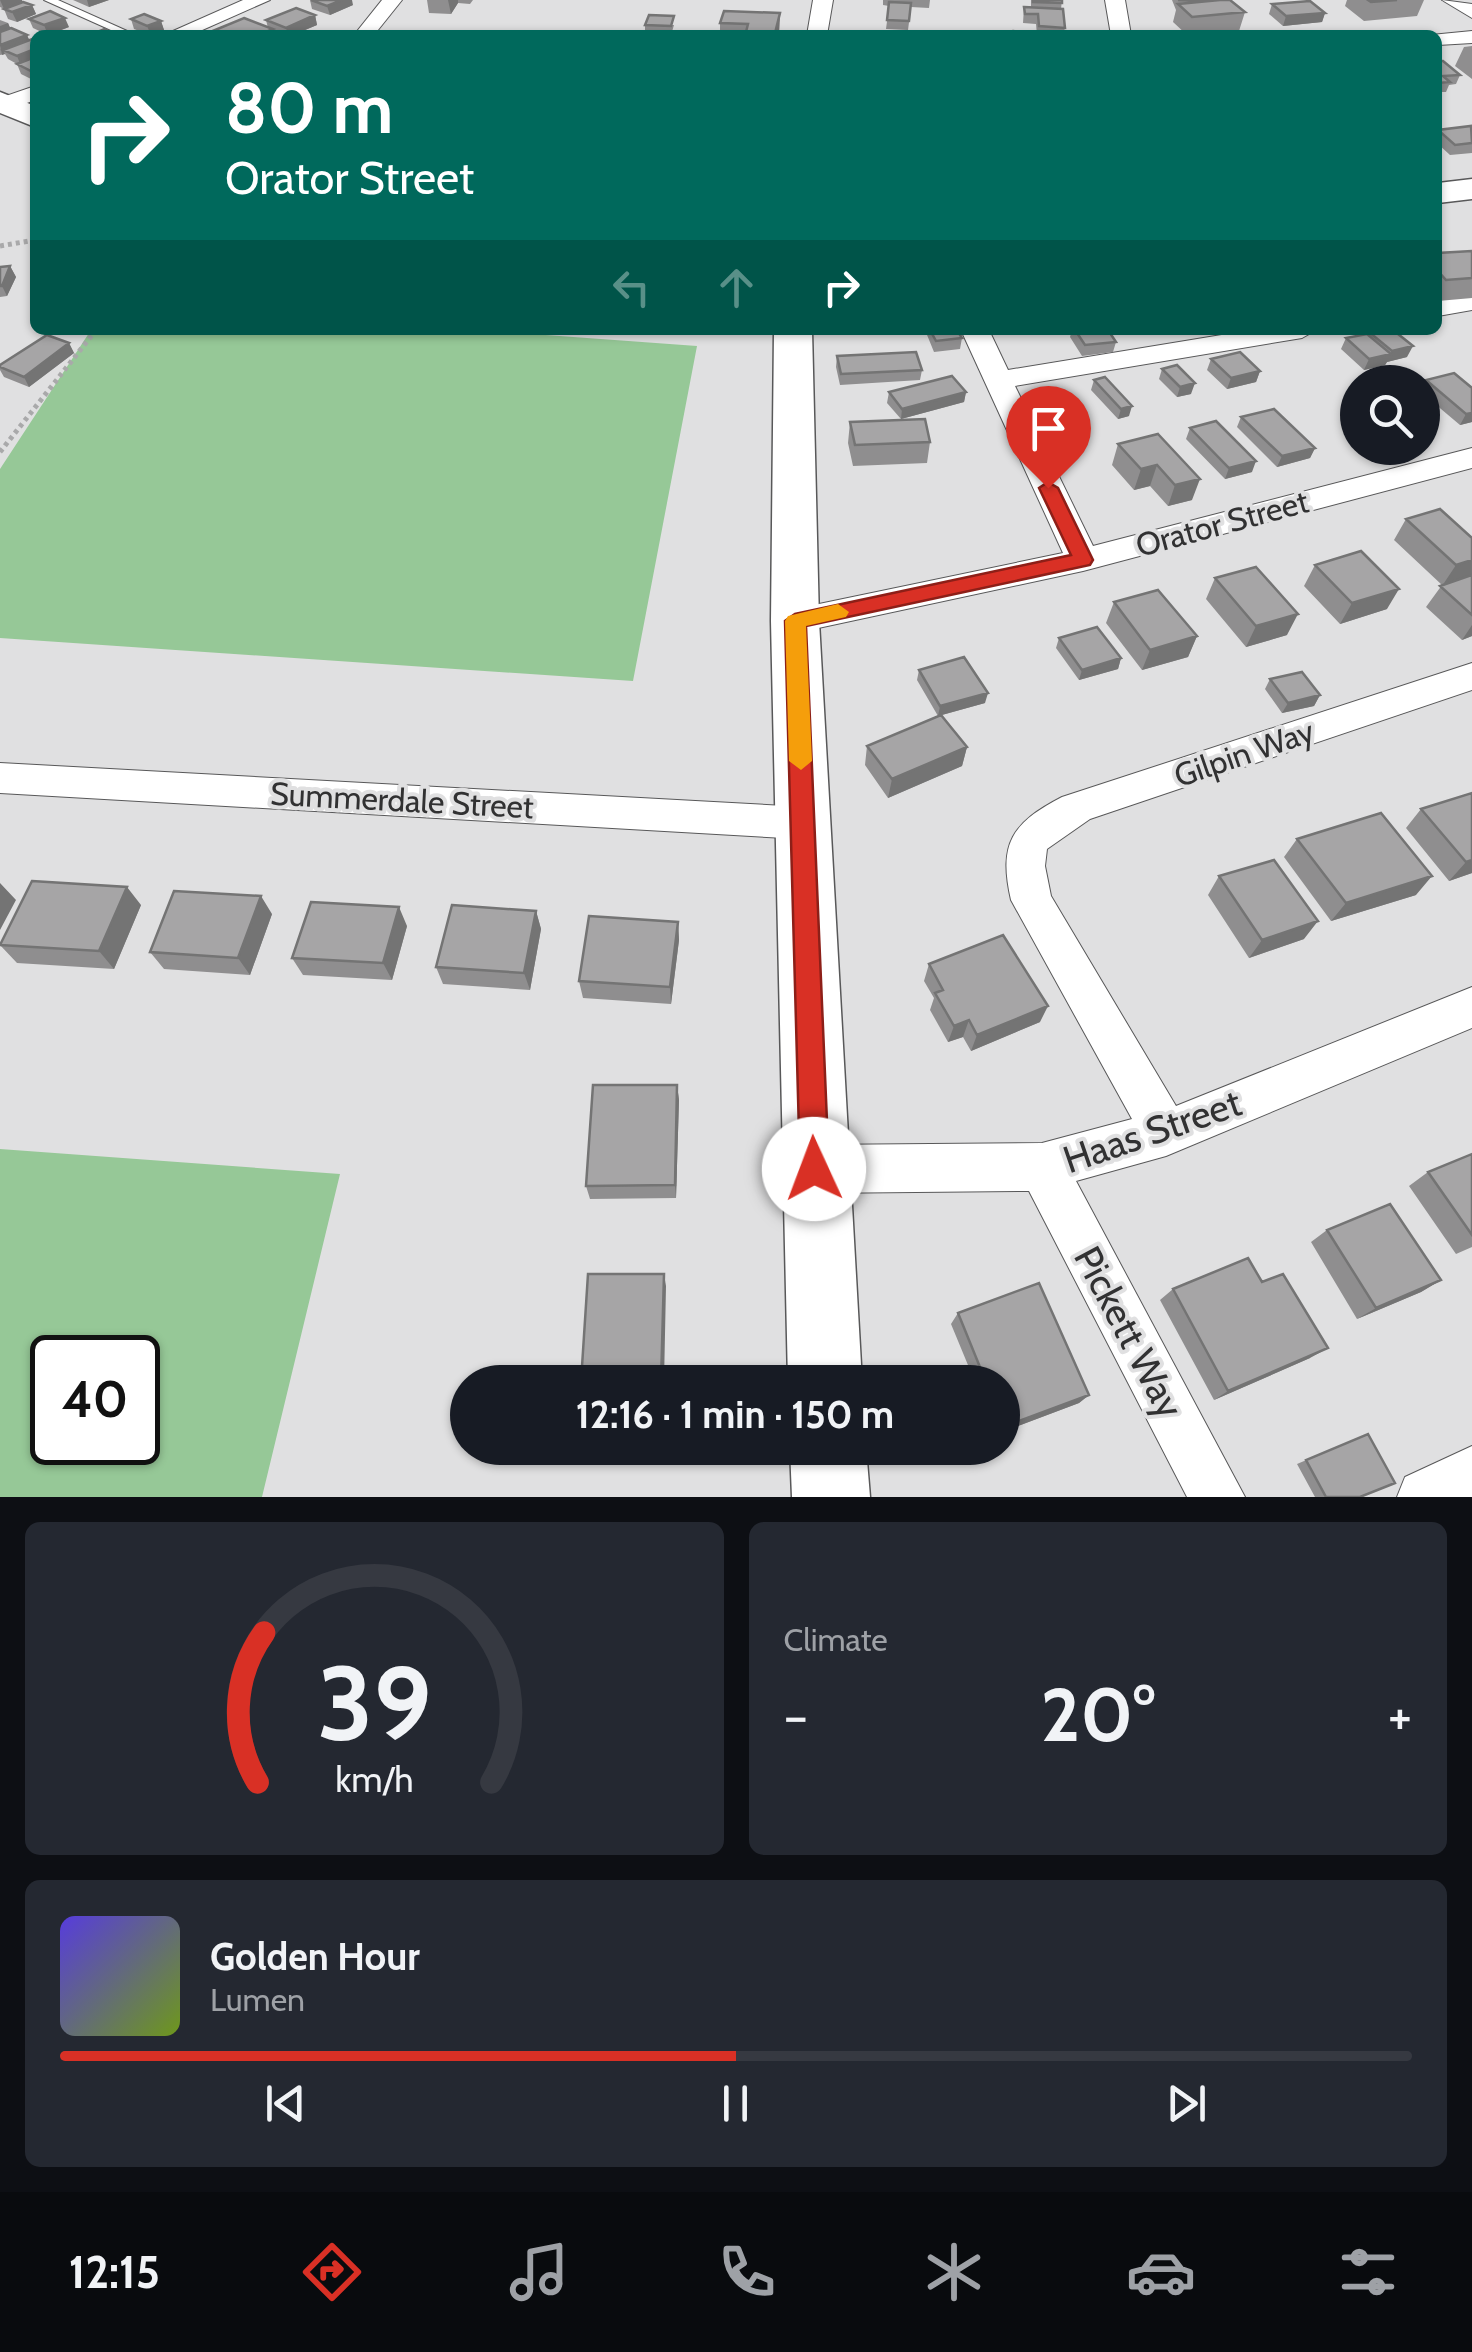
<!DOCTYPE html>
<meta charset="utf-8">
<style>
:root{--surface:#171b24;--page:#242831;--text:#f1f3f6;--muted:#9ea1a6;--line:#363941;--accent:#d93025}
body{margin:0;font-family:Cabin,sans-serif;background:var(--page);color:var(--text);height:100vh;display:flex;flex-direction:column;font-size:38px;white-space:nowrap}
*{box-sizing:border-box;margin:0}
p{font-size:32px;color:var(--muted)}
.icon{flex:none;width:55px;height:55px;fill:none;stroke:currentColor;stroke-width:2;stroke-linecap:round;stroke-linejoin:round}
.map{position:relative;height:1497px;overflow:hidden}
.drawer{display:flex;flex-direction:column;gap:25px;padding:25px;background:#0d0f14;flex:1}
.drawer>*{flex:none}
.top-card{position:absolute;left:30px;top:30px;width:1412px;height:305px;border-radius:15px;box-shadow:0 2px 8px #0004;background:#00695c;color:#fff;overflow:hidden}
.buttons{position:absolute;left:1340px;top:365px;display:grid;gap:20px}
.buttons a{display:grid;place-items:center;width:100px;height:100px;border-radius:50%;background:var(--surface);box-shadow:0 2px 8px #0004;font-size:50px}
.speed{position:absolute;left:30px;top:1335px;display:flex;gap:20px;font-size:50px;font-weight:700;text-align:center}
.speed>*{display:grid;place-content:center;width:130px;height:130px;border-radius:50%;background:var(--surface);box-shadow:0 2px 8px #0004;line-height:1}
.speed .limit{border:5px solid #111;border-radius:15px;background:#fff;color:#111}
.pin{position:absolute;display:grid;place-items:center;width:85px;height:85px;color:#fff;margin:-102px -42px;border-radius:50% 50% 50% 0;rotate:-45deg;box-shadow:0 0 10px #0007}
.pin .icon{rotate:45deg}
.me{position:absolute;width:110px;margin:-55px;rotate:358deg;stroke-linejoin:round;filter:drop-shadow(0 0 8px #0008)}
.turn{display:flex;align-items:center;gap:35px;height:210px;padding:0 30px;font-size:45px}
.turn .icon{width:130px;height:130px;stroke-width:2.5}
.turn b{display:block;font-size:70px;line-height:85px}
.lanes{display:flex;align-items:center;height:95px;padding:0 30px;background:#0003;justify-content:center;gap:50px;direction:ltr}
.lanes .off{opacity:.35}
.big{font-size:75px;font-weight:700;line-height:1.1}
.drawer .tile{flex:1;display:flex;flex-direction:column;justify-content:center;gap:15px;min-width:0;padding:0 35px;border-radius:15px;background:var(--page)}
.drawer .dial{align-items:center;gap:0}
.dial svg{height:260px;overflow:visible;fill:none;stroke:var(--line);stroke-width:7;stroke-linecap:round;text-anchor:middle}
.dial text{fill:var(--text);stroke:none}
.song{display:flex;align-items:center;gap:30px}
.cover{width:120px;height:120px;border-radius:15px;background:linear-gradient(135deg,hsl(250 70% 55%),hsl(80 70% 35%))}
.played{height:10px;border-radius:5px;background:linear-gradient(90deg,var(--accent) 50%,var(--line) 50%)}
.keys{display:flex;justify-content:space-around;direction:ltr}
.heat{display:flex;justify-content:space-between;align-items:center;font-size:55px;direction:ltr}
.drawer .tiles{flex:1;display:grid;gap:25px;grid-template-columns:1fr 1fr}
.tile:last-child{grid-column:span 2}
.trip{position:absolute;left:450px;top:1365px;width:570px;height:100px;border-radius:50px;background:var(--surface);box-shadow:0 2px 8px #0004;font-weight:700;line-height:100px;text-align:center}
.dock{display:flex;height:160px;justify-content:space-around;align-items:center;background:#090b0e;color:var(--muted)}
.dock .icon{width:70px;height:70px}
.dock .on{color:var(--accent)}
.dock b{font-size:45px;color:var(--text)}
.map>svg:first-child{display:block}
.green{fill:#96c897;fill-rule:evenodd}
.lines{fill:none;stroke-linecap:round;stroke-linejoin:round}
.lane-casing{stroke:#585859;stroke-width:2}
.street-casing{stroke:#585859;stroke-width:2}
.secondary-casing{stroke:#585859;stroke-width:3}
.path{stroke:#a9a9aa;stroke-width:5;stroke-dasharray:4 4;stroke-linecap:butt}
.lane{fill:#fff;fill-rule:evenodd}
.street{fill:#fff;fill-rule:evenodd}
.secondary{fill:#fff;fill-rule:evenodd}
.wall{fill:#8f8e8f}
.shaded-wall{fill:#747474}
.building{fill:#a6a5a6;stroke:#747474;stroke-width:2.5}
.route{fill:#d93025;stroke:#8d1f18;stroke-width:2.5}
.slow{fill:#f59e0b}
.labels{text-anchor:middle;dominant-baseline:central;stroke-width:8;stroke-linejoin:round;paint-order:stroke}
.street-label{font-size:32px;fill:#313132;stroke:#e0e0e1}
.near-street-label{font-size:38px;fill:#313132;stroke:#e0e0e1}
</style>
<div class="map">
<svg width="1472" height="1497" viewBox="0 0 1472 1497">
<rect width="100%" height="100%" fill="#e0e0e1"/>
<path class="green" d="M91,330H479L697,346L633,681L0,638V469Z
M0,1149L340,1174L262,1497H0ZM52,1358H138V1442H52Z"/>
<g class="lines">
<g class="lane-casing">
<path id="lane" d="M44,0H58L136,35H122Z"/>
</g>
<g class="street-casing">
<path id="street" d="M243,0H270L191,35H164Z
M382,0H402L374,35H354Z
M813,0H833L827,35H807Z
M1105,0H1125L1131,35H1111Z
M1442,0L1472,4V18Z
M1472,31V43L1438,45V35H1431Z
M35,86V100L0,113V98Z
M1472,294V310L1438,316V300Z
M961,330H989L1008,370L1252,330H1316L1302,338L1015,386L1093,546L1472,448V468L1083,571L795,633L783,630L778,621L783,612L795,609L1063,553Z
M1472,663V690L1090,819L1047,849L1045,866L1051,896L1176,1106L1472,987V1028L1166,1156L1076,1181L1245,1497H1187L1029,1191L814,1193L797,1186L790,1169L797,1152L814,1145L1042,1143L1132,1119L1011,900C998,843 1012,823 1062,797Z
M0,763L803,807L817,812L823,823L817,834L803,839L0,793Z
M1472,1446V1497H1397L1405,1477Z"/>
</g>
<g class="secondary-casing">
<path id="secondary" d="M0,92L35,106V127L0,113Z
M1472,179V199L1438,203V183Z
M774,330H812L819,621L862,1382H788L771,621Z
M790,1448H866L870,1497H792Z"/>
</g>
<path class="path" d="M0,246L35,240
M0,452L96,330"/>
<use href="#lane" class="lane"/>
<use href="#street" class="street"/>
<use href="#secondary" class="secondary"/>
</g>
<path class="wall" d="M0,0L23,2L32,5L36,14L17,22L8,19L4,9L0,7Z
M73,0H109L89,7Z
M310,0L353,5L330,15L312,9Z
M427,0H473L470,4L458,3L451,14L429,13Z
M883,0H930L929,8L911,7L908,30L886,29L889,6L883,5Z
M1031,0H1062L1061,9L1065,28L1063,35H1037L1036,24L1023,23L1024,7L1031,8Z
M1172,0H1210L1245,12L1239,31L1187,35L1173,22L1176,10Z
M1347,0H1424L1417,16L1364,21L1345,6Z
M1272,4L1325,13L1322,22L1283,26L1269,14Z
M780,13L779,35H720V23Z
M315,15L317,25L293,35H283L273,31L268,28L266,20Z
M29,19L69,27L48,35L33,28Z
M131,19L161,21L164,30L150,35L134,29Z
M0,20L8,23L10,28L27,35L29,40L35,38V81L21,74L17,64L8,59L5,54L0,55Z
M645,25H674L671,35L645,34Z
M1472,46V79L1455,66L1464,47Z
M1438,61L1460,75L1456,84L1449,85L1446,92H1438Z
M1472,127V153L1450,155L1438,144V129Z
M1472,251V298L1438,301V253Z
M10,266L16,277L7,296L0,297V267Z
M925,330H957L962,338L960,349L934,352Z
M1009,330H1037L1010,333Z
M1072,330H1108L1116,342L1113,352L1082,356L1070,337Z
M1180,330H1203V332L1183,335Z
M1369,332L1407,357L1387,362L1385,365L1364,370L1341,349L1346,338L1368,335Z
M69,343L74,353L29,387L4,377L0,370V365Z
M837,356L922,370L920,380L840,385L836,367Z
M1211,359L1260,371L1256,382L1227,389L1207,370Z
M1162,369L1191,394L1177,397L1159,379Z
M1094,380L1129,416L1118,419L1091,390Z
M1426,380L1472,388V422L1460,425L1422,393V387Z
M889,392H966L964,402L901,419L887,403Z
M1358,394V415L1347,406L1352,396Z
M1241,417L1315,448L1310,458L1277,467L1237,427Z
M850,422L930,442L927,463L853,466L848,443Z
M1190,428L1252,472L1225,479L1186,439Z
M1158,434L1192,500L1168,506L1150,486L1134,490L1112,465L1118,444Z
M1406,519L1472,538V636L1462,640L1426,607L1442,585L1394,540Z
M1315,565L1387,609L1340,624L1304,586Z
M1215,578L1287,635L1246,647L1206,599Z
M1114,602L1197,636L1188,657L1142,670L1106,623Z
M1059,638L1121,658L1118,669L1079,680L1056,648Z
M919,670L985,703L942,715L967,747L962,766L888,798L865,765L867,746L938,716L917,680Z
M1270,679L1320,695L1314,706L1282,713L1265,689Z
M1472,793V873L1449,881L1406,828L1421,809Z
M1297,839L1416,895L1331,921L1284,857Z
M1219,876L1304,939L1249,958L1208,895Z
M141,905L114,969L17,963L0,945Z
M536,911L541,929L530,990L443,984L436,967Z
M272,914L250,975L164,969L150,952Z
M678,922L679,940L671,1004L583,998L579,981Z
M407,926L392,980L303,975L292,958Z
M929,964L1040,1022L971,1051L963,1037L948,1042L930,1010L934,998L924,981Z
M677,1085L679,1100L676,1198L590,1199L586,1186Z
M1472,1154V1247L1456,1254L1409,1186L1428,1172Z
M1327,1230L1441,1280L1421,1292L1357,1319L1311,1242Z
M1173,1289L1310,1358L1214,1400L1160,1300Z
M958,1313L1089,1395L1079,1403L1002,1432V1382H975L951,1324Z
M1368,1434L1360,1497H1315L1297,1464Z"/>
<path class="shaded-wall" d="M0,0H22L23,3L4,9Z
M87,0H109L89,7Z
M342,0H352L353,5L330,15L327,6Z
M448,0H458V3L451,14Z
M32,5L36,14L17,22L12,12Z
M780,13L779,32V35H775Z
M1325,13L1322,22L1283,26L1286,16Z
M315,15L317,25L293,35H288L286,28Z
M65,18L69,27L48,35L44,25Z
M161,21L164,30L151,35L147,26Z
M8,23L12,32L0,37V26Z
M273,29L274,35H259Z
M27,35L31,44L3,50L5,54L2,55L0,45Z
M35,49V60L21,66L17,56Z
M10,266L16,277L7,296L2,286Z
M69,343L74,353L29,387L24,377Z
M1413,346L1407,357L1387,362L1385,365L1364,370L1369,359L1390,354L1392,351Z
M1260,371L1256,382L1227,389L1231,378Z
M1195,383L1191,394L1177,397L1180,387Z
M966,392L964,402L901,419L902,409Z
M1132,406L1129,416L1118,419L1121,409Z
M1472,413V422L1460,425L1466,414Z
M1315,448L1310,458L1277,467L1282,456Z
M1256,461L1252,472L1225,479L1229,468Z
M1157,465L1150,486L1134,490L1141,469Z
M1200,479L1192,500L1168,506L1175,485Z
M1472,560V577L1442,586L1456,565Z
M1399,589L1387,609L1340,624L1352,603Z
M1298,614L1287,635L1246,647L1256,626Z
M1472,625V636L1462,640Z
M1197,636L1188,657L1142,670L1150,650Z
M1121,658L1118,669L1079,680L1082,670Z
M988,693L985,703L938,716L940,706Z
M1320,695L1314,706L1282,713L1288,703Z
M967,747L962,766L888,798L892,779Z
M1472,860V873L1449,881L1466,862Z
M1432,876L1416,895L1331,921L1346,903Z
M0,883L16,900L0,930Z
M127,887L141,905L114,969L99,951Z
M261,896L272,914L250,975L238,958Z
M399,907L407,926L392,980L383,963Z
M536,911L541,929L530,990L524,973Z
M1318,921L1304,939L1249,958L1262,940Z
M678,922L679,940L671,1004L670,987Z
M1048,1006L1040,1022L971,1051L977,1035Z
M969,1020L963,1037L948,1042L954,1026Z
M677,1085L679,1100L676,1198L675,1185Z
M664,1274L666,1286L664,1382H661Z
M1441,1280L1421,1292L1357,1319L1376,1308Z
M1328,1348L1310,1358L1214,1400L1228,1391Z
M1089,1395L1079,1403L1002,1432L1003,1427Z"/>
<path class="building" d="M311,0H342L327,6Z
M1033,0H1062V3L1033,2Z
M1178,0H1210V1H1202Z
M1220,0H1230L1245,12L1192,17L1178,4Z
M1368,0H1397L1371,2Z
M1310,1L1325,13L1286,16L1272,4Z
M23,2L32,5L12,12L4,9Z
M889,2L911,3L909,21L887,20Z
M1024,7L1063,9L1065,28L1039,26L1038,14H1025Z
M296,8L315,15L286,28L266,20Z
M50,11L65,18L44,25L29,19Z
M724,11L780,13L775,33L746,32L748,24L720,23Z
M144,14L161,21L147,26L131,19Z
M649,15L674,16L671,26L645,25Z
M244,18L273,29L259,35H203Z
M11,28L27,35L0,45V32Z
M105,29L116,35H90Z
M1013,31L1036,35H1010Z
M35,38V49L17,56L3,50Z
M35,57V71L33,72L17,64Z
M1438,61H1443L1460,75L1443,76L1450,82L1438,83Z
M1471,126L1472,143L1455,145L1438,130Z
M1472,251V278L1446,280L1438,271V253Z
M10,266L2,286H0V267Z
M930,330H957L962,338L936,341Z
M1075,330H1108L1116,342L1085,345Z
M1377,330H1393L1413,346L1392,351L1369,332Z
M1367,334L1391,354L1369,359L1346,338Z
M47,335L69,343L24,377L0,367V365Z
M916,352L922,370L841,374L837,356Z
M1240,352L1260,371L1231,378L1211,359Z
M1177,365L1195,383L1180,387L1162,369Z
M1454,373L1472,388V413L1466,414L1426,380Z
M952,376L966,392L902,409L889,392Z
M1105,377L1132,406L1121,409L1094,380Z
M1274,409L1315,448L1282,456L1241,417Z
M925,419L930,442L855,445L850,422Z
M1216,421L1256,461L1229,468L1190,428Z
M1158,434L1200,479L1175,485L1157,465L1141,469L1118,444Z
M1440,509L1472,538V560L1456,565L1406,519Z
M1361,551L1399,589L1352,603L1315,565Z
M1256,567L1298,614L1256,626L1215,578Z
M1472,575V615L1440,586Z
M1158,590L1197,636L1150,650L1114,602Z
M1097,627L1121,658L1082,670L1059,638Z
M964,657L988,693L940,706L919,670Z
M1302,672L1320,695L1288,703L1270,679Z
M941,715L967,747L892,779L867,746Z
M1472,793V860L1466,862L1421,809Z
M1381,813L1432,876L1346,903L1297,839Z
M1274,860L1318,921L1262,940L1219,876Z
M32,881L127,887L99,951L0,945Z
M174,891L261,896L238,958L150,952Z
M311,902L399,907L383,963L292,958Z
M452,905L536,911L524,973L436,967Z
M589,916L678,922L670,987L579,981Z
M1003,935L1048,1006L977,1035L969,1020L954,1026L935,993L943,990L929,964Z
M593,1085H677L675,1185L586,1186Z
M1472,1154V1235L1428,1172Z
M1390,1204L1441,1280L1376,1308L1327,1230Z
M1248,1258L1262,1282L1283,1274L1328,1348L1228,1391L1173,1289Z
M588,1274H664L661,1382H581Z
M1039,1283L1089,1395L1003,1427L1002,1382H986L958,1313Z
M1368,1434L1395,1483L1360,1497H1326L1306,1460Z"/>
<path class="route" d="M1048,482L1058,488L1093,560L1090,565L806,626L829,1169L825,1179L814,1184L804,1179L800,1169L785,621L795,614L1071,555L1039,488Z"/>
<path class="slow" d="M838,604L849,612L846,617L806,626L812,761L801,770L789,761L785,621L788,616Z"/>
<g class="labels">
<g class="street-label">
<text transform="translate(1222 523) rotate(-15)">Orator Street</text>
<text transform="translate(1244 753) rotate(-19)">Gilpin Way</text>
<text transform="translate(402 800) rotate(3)">Summerdale Street</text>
</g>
<g class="near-street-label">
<text transform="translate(1152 1131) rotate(-19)">Haas Street</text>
<text transform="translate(1129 1332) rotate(62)">Pickett Way</text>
</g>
</g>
</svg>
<div class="buttons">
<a><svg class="icon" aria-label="search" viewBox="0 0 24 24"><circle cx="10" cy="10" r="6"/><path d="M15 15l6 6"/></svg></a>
</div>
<div class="speed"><div class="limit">40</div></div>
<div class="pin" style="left:1048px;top:488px;background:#d93025"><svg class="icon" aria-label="arrive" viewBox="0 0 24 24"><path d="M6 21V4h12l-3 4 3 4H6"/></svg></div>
<svg class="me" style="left:814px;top:1169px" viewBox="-20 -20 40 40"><circle r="19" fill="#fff"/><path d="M0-13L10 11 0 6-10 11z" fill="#d93025"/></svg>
<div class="trip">12:16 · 1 min · 150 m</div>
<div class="top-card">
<div class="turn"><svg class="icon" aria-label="right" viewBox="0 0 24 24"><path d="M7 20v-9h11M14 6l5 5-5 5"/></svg><div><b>80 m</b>Orator Street</div></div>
<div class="lanes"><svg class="icon off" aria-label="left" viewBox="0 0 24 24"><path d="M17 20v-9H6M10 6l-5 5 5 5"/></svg><svg class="icon off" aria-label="ahead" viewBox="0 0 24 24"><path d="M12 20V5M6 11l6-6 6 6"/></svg><svg class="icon" aria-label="right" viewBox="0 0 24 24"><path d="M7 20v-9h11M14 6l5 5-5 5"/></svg></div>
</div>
</div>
<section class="drawer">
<div class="tiles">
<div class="tile dial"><svg viewBox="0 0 100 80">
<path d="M14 69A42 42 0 1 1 86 69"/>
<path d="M14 69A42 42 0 0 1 16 23" stroke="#d93025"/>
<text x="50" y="56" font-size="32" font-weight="700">39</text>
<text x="50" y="72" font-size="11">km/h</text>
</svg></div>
<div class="tile"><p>Climate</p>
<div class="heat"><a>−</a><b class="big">20°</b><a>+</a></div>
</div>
<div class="tile">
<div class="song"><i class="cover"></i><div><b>Golden Hour</b><p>Lumen</p></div></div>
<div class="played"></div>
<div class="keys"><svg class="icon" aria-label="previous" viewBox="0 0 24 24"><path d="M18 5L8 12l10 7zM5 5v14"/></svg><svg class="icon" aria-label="pause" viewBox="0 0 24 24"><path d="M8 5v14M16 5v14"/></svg><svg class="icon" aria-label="next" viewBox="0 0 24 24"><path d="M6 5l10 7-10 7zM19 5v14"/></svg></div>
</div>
</div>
</section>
<nav class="dock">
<b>12:15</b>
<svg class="icon on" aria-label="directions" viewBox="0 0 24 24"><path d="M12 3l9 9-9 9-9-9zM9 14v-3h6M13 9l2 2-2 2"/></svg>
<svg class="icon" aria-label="music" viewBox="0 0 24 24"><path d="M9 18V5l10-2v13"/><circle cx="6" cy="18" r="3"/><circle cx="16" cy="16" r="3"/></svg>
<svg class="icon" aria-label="phone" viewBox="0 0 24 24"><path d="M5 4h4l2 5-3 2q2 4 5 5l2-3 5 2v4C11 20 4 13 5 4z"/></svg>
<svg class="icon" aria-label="climate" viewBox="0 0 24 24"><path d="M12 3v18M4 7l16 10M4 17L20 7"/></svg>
<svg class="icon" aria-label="car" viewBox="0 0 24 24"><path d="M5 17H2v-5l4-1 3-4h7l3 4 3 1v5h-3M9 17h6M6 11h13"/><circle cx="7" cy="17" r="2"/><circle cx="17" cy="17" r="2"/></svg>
<svg class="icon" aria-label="filters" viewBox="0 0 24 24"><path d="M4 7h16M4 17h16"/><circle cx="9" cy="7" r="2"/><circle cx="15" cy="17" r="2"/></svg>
</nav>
